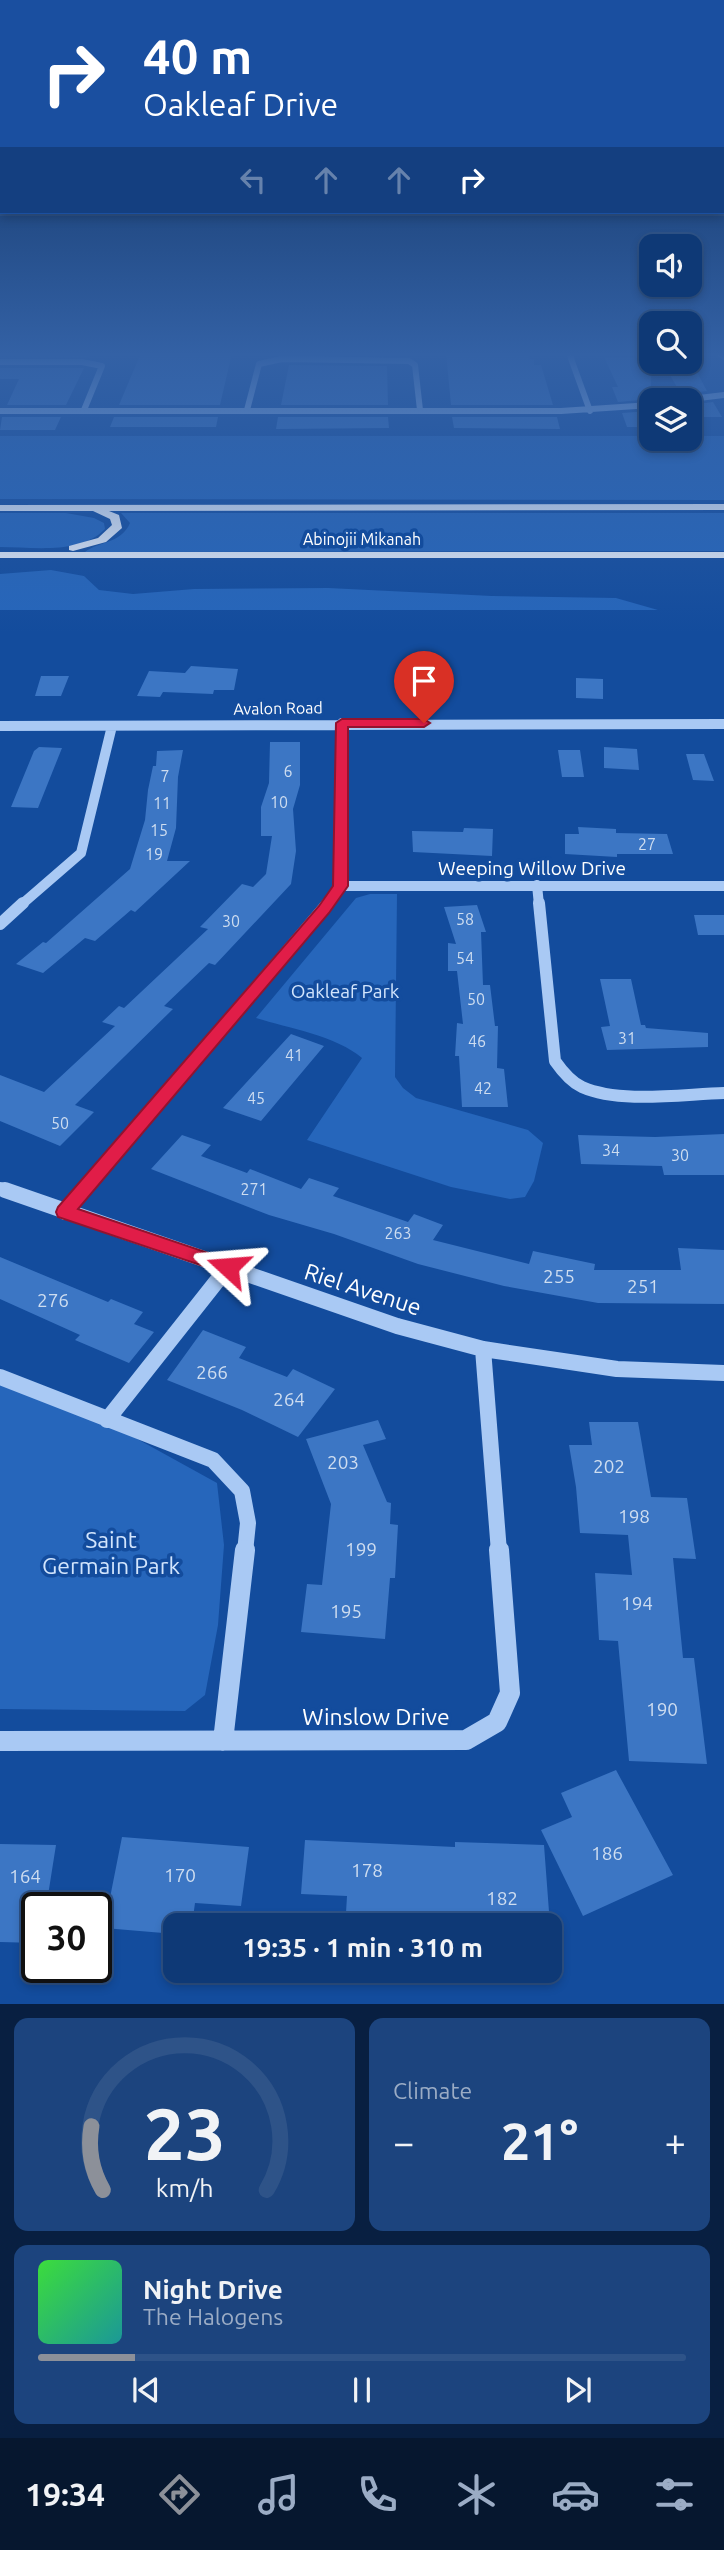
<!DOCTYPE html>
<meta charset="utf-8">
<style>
:root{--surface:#0e3976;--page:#1c447e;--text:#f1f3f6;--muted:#9bacc5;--line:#2e5388;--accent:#8c9099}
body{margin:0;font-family:Ubuntu,sans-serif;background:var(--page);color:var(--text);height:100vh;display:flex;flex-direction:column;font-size:26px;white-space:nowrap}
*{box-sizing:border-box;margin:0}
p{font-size:23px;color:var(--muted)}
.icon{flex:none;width:38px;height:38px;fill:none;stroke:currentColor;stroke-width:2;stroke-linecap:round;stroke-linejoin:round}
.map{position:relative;height:2004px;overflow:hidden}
.details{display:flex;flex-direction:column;gap:14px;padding:14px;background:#081f41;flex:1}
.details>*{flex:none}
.top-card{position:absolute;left:0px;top:0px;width:724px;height:214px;box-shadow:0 4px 10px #0003,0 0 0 2px var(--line);background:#1a4fa0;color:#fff;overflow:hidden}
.controls{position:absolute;left:639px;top:234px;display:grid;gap:14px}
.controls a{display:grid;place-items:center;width:63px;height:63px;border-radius:14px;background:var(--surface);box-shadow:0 4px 10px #0003,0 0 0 2px var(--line);font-size:35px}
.speed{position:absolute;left:21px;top:1892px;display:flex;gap:14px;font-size:35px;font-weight:700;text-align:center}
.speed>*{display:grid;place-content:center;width:91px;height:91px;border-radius:50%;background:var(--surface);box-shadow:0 4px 10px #0003,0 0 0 2px var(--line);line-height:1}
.speed .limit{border:4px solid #111;border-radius:10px;background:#fff;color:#111}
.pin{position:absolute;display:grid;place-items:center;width:60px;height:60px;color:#fff;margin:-72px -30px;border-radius:50% 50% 50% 0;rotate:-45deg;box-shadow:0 0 7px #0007}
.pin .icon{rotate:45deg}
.me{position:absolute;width:77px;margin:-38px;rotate:289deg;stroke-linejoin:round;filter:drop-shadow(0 0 5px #0008)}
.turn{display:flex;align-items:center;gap:24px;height:147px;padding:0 28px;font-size:32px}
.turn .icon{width:91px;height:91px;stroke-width:2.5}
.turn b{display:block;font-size:49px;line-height:60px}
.lanes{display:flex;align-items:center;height:66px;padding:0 28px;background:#0003;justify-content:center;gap:35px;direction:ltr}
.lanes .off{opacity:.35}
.big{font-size:52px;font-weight:700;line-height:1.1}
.details .widget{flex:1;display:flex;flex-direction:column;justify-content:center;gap:10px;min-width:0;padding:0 24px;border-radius:14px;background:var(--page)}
.details .dial{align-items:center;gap:0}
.dial svg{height:182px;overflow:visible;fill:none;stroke:var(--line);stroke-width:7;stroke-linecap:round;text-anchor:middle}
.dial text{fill:var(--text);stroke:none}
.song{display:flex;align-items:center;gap:21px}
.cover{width:84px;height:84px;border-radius:10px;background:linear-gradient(135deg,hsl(120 70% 55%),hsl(180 70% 35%))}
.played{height:7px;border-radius:4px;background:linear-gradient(90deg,var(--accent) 15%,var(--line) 15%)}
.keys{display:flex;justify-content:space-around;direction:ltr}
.heat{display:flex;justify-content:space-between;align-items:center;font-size:38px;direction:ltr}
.details .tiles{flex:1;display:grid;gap:14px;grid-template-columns:1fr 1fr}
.widget:last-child{grid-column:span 2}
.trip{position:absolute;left:163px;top:1913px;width:399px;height:70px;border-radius:14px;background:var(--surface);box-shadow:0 4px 10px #0003,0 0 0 2px var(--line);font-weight:700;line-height:70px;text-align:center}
.tabs{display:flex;height:112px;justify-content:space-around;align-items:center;background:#06172f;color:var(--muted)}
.tabs .icon{width:49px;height:49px}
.tabs .selected{color:var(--accent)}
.tabs b{font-size:32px;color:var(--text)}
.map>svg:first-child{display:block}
.green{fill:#2666bb}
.building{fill:#3c76c4}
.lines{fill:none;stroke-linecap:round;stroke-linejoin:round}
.minor-far4{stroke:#a9c9f4;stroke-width:6}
.minor-far3{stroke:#a9c9f4;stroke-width:10}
.minor-far2{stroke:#a9c9f4;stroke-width:12}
.minor-far1{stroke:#a9c9f4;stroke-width:16}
.minor{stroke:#a9c9f4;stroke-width:20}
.major{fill:#f6f9ff;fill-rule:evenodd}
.route{fill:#e11d48;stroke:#92132f;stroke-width:2}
.labels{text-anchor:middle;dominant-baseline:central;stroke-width:7;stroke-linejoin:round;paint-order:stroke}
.far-street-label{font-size:16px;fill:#fff;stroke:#134c9d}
.number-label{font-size:16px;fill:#ceddf0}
.street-label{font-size:19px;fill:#fff;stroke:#134c9d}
.park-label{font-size:19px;fill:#d2e5fd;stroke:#134c9d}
.near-number-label{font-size:19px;fill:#ceddf0}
.near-street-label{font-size:23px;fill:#fff;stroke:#134c9d}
.near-park-label{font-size:23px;fill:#d2e5fd;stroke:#134c9d}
</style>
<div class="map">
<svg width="724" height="2004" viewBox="0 0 724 2004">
<rect width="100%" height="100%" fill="#134c9d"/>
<path class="green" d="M0,436H651V439H690V436H724V500L0,499Z
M0,513H66L94,518L104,523L105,529C80,555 33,547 0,547Z
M121,513H724V551L85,552C99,541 121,544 130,523Z
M51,570L84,576L99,590L133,594L194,589L328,588L492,596L616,598L658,610H0V574Z
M370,894H397L395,1077L403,1088L416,1098L528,1130L543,1143L534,1181L525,1197L510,1199L451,1187L307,1140L362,1058C337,1036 288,1028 256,1018L356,898Z
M0,1382L121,1430L217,1483L224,1545L218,1625L205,1695L185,1711L0,1709Z"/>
<path class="building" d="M0,353H91L88,357L0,356Z
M141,353H232L220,405H119Z
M446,353H526L530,359H534V365H541L553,405H451Z
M604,357H634L637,363H651V399L618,402L612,387H618Z
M663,363H692L707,391L681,394Z
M289,365L387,366L388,405H281Z
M0,368H84L66,405H7L19,379H0Z
M713,402L722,417H693L690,410V405Z
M651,411V427H627L622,413Z
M2,417H61L55,430H0Z
M114,417H218L216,427H110Z
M278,417H388L389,428L276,429Z
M452,417H557L560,429L454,428Z
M191,666L238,669L234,690H214L213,694L163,692L160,697L137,696L149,671L185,673Z
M41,676H69L61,696H35Z
M576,678L603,679V699L576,698Z
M270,742H300V785L293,809L296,851L291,884L215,965L209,963L164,1006L173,1009L75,1105L94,1112L60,1146L0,1121V1075L44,1092L115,1026L102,1022L119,1006L124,1008L208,929L200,927L242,884L253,887L266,874L272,836H261V807L269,783Z
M39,747L62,748L38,808L11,807L34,751Z
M604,747L637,749L639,770L604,768Z
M183,750L178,777L176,828L167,861H190L135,912L131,910L95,941L85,938L43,973L16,964L43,942L46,943L130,869L145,820L148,790L153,766H156L157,751Z
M558,750H580L584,777H562Z
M686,754H704L714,781L693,780Z
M578,827L616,829V833L667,834L673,854H617V857L565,854V834H579Z
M464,828L493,829L492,856L413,852L412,831L463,832Z
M477,905L486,932H481L483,985H490L495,1026H498L497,1068L504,1069L508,1107H462L459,1056H455L457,1023L463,1024L457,971H448V943L456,944L444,907Z
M694,915H724V935H698Z
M600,979H631L641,1025H645L646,1028L708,1033V1047L607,1050L601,1027L610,1026Z
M291,1034L324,1046L261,1121L223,1108Z
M724,1134V1175H664L662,1166L581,1164L578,1135L655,1137Z
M182,1135L211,1145L201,1156L247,1173L250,1169L301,1189L309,1178L339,1188L333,1196L408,1222L414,1214L443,1225L433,1240L529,1264L533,1251L595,1264L594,1270H681L678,1248L724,1250V1304L598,1303L504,1286L418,1264L334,1234L269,1215L151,1169Z
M0,1257L108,1302L111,1299L143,1312L134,1324L154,1332L129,1363L75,1340L80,1335L0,1299Z
M203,1330L246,1347L239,1358L287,1377L293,1369L335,1389L298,1437L242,1410L167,1380Z
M378,1420L386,1439L363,1445L387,1502L391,1503L390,1524L398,1525L395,1578H390L385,1639L301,1632L307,1584L322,1585L331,1504L306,1439Z
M589,1422H638L651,1497L687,1498L696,1559L673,1558L683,1658H694L707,1764L629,1761L618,1641L599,1640L595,1573L632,1575L628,1535L580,1533L576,1487L569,1445H592Z
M616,1770L673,1875L583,1916L541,1830L572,1817L561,1793Z
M122,1837L249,1847L241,1906L195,1903L192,1925H175V1934L104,1928Z
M305,1840L455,1847V1842L544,1845L550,1925H456V1918L346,1913L347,1896L301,1894Z
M0,1844L56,1845L46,1908H37V1943L0,1942Z"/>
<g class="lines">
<path class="minor-far4" d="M569,353L590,411
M719,353L724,357
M0,362H82L102,366L84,410
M674,401L724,395
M247,410L259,364L282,359L409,361L415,365L420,410
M0,411H561L651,405"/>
<path class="minor-far3" d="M0,726L724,724
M537,885L539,905
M340,886H724
M21,905L81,853L112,726
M327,905L340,886L342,723"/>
<path class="minor-far2" d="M539,903L555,1061C562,1071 571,1082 582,1087C620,1104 683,1094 724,1093
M0,924L23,903
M0,1188L10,1191
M83,1191L328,903"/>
<path class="minor-far1" d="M5,1190L397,1326L483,1349L617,1369L724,1373
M65,1212L84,1190
M483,1349L499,1552
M0,1377L213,1460L242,1491L248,1523L245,1552
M107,1420L228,1267"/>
<path class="minor" d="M0,1741L466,1740L497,1722L510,1693L499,1550
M223,1741L245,1550"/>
<path class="major" d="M724,504V510L109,511L119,515L122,528L106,542L73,551L69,550V546L98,538L112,525L110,519L93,511H0V505Z
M0,552H724V558H0Z"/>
</g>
<linearGradient id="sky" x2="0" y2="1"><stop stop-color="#0a2a56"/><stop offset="0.56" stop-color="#3361a5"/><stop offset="1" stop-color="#3361a5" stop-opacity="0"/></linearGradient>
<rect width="724" height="633" fill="url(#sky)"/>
<path class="route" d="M342,719H424L430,723L424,727H348V886L329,913L78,1209L235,1262L238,1267L235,1272H221L58,1217L56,1212L58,1207L319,906L333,886L336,723Z"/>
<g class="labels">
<g class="far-street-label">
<text x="362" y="539">Abinojii Mikanah</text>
<text transform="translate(278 708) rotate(-1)">Avalon Road</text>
</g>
<g class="number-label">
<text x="288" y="771">6</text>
<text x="165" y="776">7</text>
<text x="279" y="802">10</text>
<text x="162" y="803">11</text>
<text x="159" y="830">15</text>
<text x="647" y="844">27</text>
<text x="154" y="854">19</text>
<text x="465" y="919">58</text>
<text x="231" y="921">30</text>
<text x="465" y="958">54</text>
<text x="476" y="999">50</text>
<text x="627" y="1038">31</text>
<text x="477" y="1041">46</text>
<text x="294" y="1055">41</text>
<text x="483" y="1088">42</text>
<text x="256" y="1098">45</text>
<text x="60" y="1123">50</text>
<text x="611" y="1150">34</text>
<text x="680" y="1155">30</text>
<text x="254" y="1189">271</text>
<text x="398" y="1233">263</text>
</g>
<g class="street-label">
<text x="532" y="868">Weeping Willow Drive</text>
</g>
<g class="park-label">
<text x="345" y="991">Oakleaf Park</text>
</g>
<g class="near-number-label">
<text x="559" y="1276">255</text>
<text x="643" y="1286">251</text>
<text x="53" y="1300">276</text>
<text x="212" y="1372">266</text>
<text x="289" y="1399">264</text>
<text x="343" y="1462">203</text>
<text x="609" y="1466">202</text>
<text x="634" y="1516">198</text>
<text x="361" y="1549">199</text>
<text x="637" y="1603">194</text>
<text x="346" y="1611">195</text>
<text x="662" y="1709">190</text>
<text x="607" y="1853">186</text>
<text x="367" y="1870">178</text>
<text x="180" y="1875">170</text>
<text x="25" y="1876">164</text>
<text x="502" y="1898">182</text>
</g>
<g class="near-street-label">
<text transform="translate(363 1289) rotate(18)">Riel Avenue</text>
<text x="376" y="1716">Winslow Drive</text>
</g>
<g class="near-park-label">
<text x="111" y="1539">Saint<tspan x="111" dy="26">Germain Park</tspan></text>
</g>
</g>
</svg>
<div class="controls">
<a><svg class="icon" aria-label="sound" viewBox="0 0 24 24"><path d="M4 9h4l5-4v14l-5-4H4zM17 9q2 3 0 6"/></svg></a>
<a><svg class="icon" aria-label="search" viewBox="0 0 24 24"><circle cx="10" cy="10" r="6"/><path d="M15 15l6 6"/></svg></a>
<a><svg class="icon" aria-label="layers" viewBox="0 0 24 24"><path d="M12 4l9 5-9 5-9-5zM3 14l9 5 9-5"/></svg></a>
</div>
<div class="speed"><div class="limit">30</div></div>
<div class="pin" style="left:424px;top:723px;background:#d93025"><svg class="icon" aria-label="arrive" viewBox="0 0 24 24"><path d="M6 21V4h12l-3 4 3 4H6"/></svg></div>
<svg class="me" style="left:228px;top:1267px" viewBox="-20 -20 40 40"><path d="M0-17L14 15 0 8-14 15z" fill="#e11d48" stroke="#fff" stroke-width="4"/></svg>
<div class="trip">19:35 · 1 min · 310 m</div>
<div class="top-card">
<div class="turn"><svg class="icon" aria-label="right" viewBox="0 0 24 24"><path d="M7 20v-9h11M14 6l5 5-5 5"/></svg><div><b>40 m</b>Oakleaf Drive</div></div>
<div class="lanes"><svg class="icon off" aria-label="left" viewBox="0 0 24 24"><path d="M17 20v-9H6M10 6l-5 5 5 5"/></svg><svg class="icon off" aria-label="ahead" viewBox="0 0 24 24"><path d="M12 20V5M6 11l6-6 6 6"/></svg><svg class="icon off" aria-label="ahead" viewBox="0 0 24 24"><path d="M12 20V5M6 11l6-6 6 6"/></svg><svg class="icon" aria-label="right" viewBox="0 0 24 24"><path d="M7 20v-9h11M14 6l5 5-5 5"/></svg></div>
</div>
</div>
<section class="details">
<div class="tiles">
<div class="widget dial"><svg viewBox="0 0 100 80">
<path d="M14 69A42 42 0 1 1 86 69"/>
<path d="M14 69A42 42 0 0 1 9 41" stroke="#8c9099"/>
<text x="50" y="56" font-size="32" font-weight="700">23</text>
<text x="50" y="72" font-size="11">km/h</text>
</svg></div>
<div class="widget"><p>Climate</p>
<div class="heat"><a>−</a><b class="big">21°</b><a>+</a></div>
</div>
<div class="widget">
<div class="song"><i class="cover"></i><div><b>Night Drive</b><p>The Halogens</p></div></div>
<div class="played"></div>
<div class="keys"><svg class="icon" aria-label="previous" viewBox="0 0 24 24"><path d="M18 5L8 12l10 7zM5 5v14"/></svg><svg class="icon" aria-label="pause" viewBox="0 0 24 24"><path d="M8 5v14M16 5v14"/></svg><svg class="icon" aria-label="next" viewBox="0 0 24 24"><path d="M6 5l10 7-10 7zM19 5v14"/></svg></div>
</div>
</div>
</section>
<nav class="tabs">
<b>19:34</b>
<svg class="icon selected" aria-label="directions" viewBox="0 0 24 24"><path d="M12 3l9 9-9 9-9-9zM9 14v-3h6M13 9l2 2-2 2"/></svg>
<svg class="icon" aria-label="music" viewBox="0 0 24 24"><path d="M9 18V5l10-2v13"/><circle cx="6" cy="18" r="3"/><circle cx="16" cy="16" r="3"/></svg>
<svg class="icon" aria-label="phone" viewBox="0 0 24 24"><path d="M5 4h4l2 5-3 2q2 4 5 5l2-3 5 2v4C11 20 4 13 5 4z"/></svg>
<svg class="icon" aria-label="climate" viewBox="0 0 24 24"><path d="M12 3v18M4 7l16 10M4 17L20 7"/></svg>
<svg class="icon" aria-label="car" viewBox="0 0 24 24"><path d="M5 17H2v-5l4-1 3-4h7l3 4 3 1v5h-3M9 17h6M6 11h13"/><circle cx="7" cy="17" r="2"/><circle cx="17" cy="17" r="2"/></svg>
<svg class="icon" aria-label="filters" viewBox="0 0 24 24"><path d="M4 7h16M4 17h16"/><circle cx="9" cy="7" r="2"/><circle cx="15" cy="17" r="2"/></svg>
</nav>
